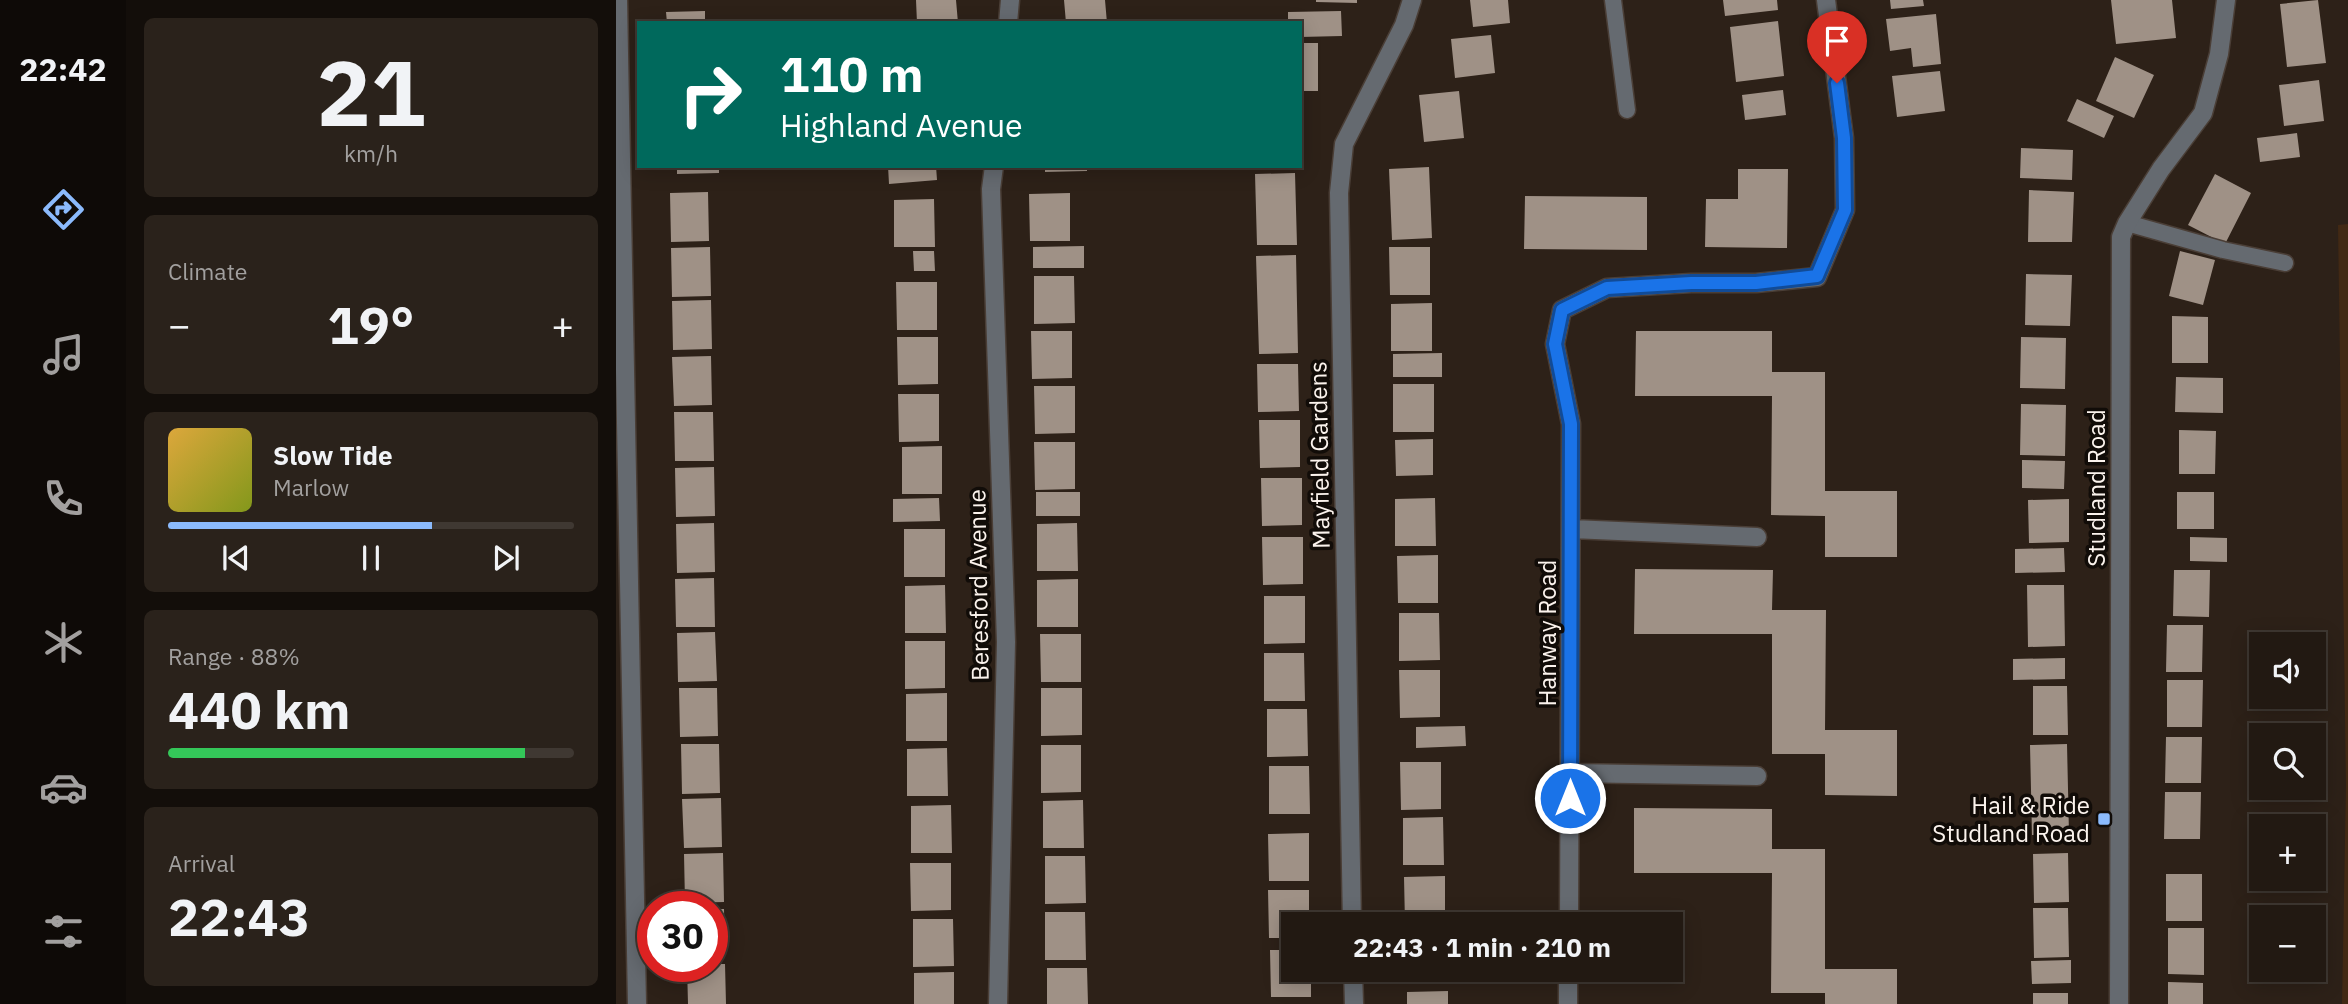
<!DOCTYPE html>
<meta charset="utf-8">
<style>
:root{--surface:#221912;--page:#2a221b;--text:#f1f3f6;--muted:#a2a09f;--line:#3f3832;--accent:#8bbafc}
body{margin:0;font-family:"IBM Plex Sans",sans-serif;background:var(--page);color:var(--text);height:100vh;display:flex;flex-direction:column;font-size:26px;white-space:nowrap}
*{box-sizing:border-box;margin:0}
p{font-size:23px;color:var(--muted)}
.icon{flex:none;width:38px;height:38px;fill:none;stroke:currentColor;stroke-width:2;stroke-linecap:round;stroke-linejoin:round}
.map{position:relative;flex:1;overflow:hidden}
.details{display:flex;flex-direction:column;gap:18px;padding:18px;background:#130e0a;width:490px}
.details>*{flex:none}
.top-card{position:absolute;left:21px;top:21px;width:665px;height:147px;border-radius:0px;box-shadow:0 4px 18px #0003,0 0 0 2px var(--line);background:#00695c;color:#fff;overflow:hidden}
.controls{position:absolute;left:1633px;top:632px;display:grid;gap:14px}
.controls a{display:grid;place-items:center;width:77px;height:77px;border-radius:0px;background:var(--surface);box-shadow:0 4px 18px #0003,0 0 0 2px var(--line);font-size:35px}
.speed{position:absolute;left:21px;top:891px;display:flex;gap:14px;font-size:35px;font-weight:700;text-align:center}
.speed>*{display:grid;place-content:center;width:91px;height:91px;border-radius:50%;background:var(--surface);box-shadow:0 4px 18px #0003,0 0 0 2px var(--line);line-height:1}
.speed .limit{border:10px solid #d22;background:#fff;color:#111}
.pin{position:absolute;display:grid;place-items:center;width:60px;height:60px;color:#fff;margin:-72px -30px;border-radius:50% 50% 50% 0;rotate:-45deg;box-shadow:0 0 7px #0007}
.pin .icon{rotate:45deg}
.me{position:absolute;width:77px;margin:-38px;rotate:0deg;stroke-linejoin:round;filter:drop-shadow(0 0 5px #0008)}
.turn{display:flex;align-items:center;gap:24px;height:147px;padding:0 28px;font-size:32px}
.turn .icon{width:91px;height:91px;stroke-width:2.5}
.turn b{display:block;font-size:49px;line-height:60px}
.big{font-size:52px;font-weight:700;line-height:1.1}
.details .card{flex:1;display:flex;flex-direction:column;justify-content:center;gap:10px;min-width:0;padding:0 24px;border-radius:10px;background:var(--page)}
.details .dial{align-items:center;gap:0}
.dial b{font-size:91px;line-height:1}
.song{display:flex;align-items:center;gap:21px}
.cover{width:84px;height:84px;border-radius:10px;background:linear-gradient(135deg,hsl(40 70% 55%),hsl(70 70% 35%))}
.played{height:7px;border-radius:4px;background:linear-gradient(90deg,var(--accent) 65%,var(--line) 65%)}
.keys{display:flex;justify-content:space-around;direction:ltr}
.heat{display:flex;justify-content:space-between;align-items:center;font-size:38px;direction:ltr}
.charge{height:10px;border-radius:5px;background:linear-gradient(90deg,#34c759 88%,var(--line) 0)}
.trip{position:absolute;left:665px;top:912px;width:402px;height:70px;border-radius:0px;background:var(--surface);box-shadow:0 4px 18px #0003,0 0 0 2px var(--line);font-weight:700;line-height:70px;text-align:center}
main{display:flex;flex:1;min-height:0}
.dock{display:flex;flex-direction:column;width:126px;justify-content:space-around;align-items:center;background:#0e0a07;color:var(--muted)}
.dock .icon{width:49px;height:49px}
.dock .current{color:var(--accent)}
.dock b{font-size:32px;color:var(--text)}
.map>svg:first-child{display:block}
.green{fill:#422914}
.building{fill:#9f9186}
.lines{fill:none;stroke-linecap:round;stroke-linejoin:round}
.service-casing{stroke:#4a3e36;stroke-width:19}
.minor-casing{stroke:#4a3e36;stroke-width:21}
.service{stroke:#656a70;stroke-width:16}
.minor{stroke:#656a70;stroke-width:18}
.route-casing{stroke:#114b97;stroke-width:18}
.route{stroke:#1a73e8;stroke-width:12}
.poi-dot{fill:#8bbafc;stroke:#110c08;stroke-width:2.5}
.labels{text-anchor:middle;dominant-baseline:central;stroke-width:7;stroke-linejoin:round;paint-order:stroke}
.street-label{font-size:24px;fill:#fbf3ed;stroke:#110c08}
.poi-label{font-size:24px;fill:#fbf3ed;stroke:#110c08;text-anchor:end}
</style>
<main>
<nav class="dock">
<b>22:42</b>
<svg class="icon current" aria-label="directions" viewBox="0 0 24 24"><path d="M12 3l9 9-9 9-9-9zM9 14v-3h6M13 9l2 2-2 2"/></svg>
<svg class="icon" aria-label="music" viewBox="0 0 24 24"><path d="M9 18V5l10-2v13"/><circle cx="6" cy="18" r="3"/><circle cx="16" cy="16" r="3"/></svg>
<svg class="icon" aria-label="phone" viewBox="0 0 24 24"><path d="M5 4h4l2 5-3 2q2 4 5 5l2-3 5 2v4C11 20 4 13 5 4z"/></svg>
<svg class="icon" aria-label="climate" viewBox="0 0 24 24"><path d="M12 3v18M4 7l16 10M4 17L20 7"/></svg>
<svg class="icon" aria-label="car" viewBox="0 0 24 24"><path d="M5 17H2v-5l4-1 3-4h7l3 4 3 1v5h-3M9 17h6M6 11h13"/><circle cx="7" cy="17" r="2"/><circle cx="17" cy="17" r="2"/></svg>
<svg class="icon" aria-label="filters" viewBox="0 0 24 24"><path d="M4 7h16M4 17h16"/><circle cx="9" cy="7" r="2"/><circle cx="15" cy="17" r="2"/></svg>
</nav>
<section class="details">
<div class="card dial"><b>21</b><p>km/h</p></div>
<div class="card"><p>Climate</p>
<div class="heat"><a>−</a><b class="big">19°</b><a>+</a></div>
</div>
<div class="card">
<div class="song"><i class="cover"></i><div><b>Slow Tide</b><p>Marlow</p></div></div>
<div class="played"></div>
<div class="keys"><svg class="icon" aria-label="previous" viewBox="0 0 24 24"><path d="M18 5L8 12l10 7zM5 5v14"/></svg><svg class="icon" aria-label="pause" viewBox="0 0 24 24"><path d="M8 5v14M16 5v14"/></svg><svg class="icon" aria-label="next" viewBox="0 0 24 24"><path d="M6 5l10 7-10 7zM19 5v14"/></svg></div>
</div>
<div class="card"><p>Range · 88%</p><b class="big">440 km</b><div class="charge"></div></div>
<div class="card"><p>Arrival</p><b class="big">22:43</b></div>
</section>
<div class="map">
<svg width="1732" height="1004" viewBox="0 0 1732 1004">
<rect width="100%" height="100%" fill="#2d2118"/>
<path class="green" d="M1732,224V1004H1726L1730,785L1722,225Z"/>
<path class="building" d="M300,0H340L342,23H301Z
M448,0H489L491,23H450Z
M700,0H741V3L700,2Z
M854,0H892L894,23L857,27Z
M1107,0H1161L1162,10L1109,16Z
M1274,0H1307L1308,6L1275,9Z
M1495,0H1556L1560,38L1500,44Z
M1702,0L1710,63L1671,67L1664,4Z
M89,11V23H51L50,12Z
M725,11L726,36L684,37V23H672V12Z
M1320,14L1325,64L1297,67L1295,48L1274,51L1270,19Z
M1162,21L1168,76L1120,82L1114,27Z
M875,35L879,73L839,78L835,39Z
M684,43H702V91H684Z
M1499,57L1538,75L1518,118L1480,101Z
M1324,71L1329,111L1281,117L1276,76Z
M1703,80L1708,121L1668,126L1663,85Z
M1167,90L1170,115L1129,120L1126,95Z
M843,91L848,138L808,142L803,95Z
M1461,99L1498,116L1488,138L1451,121Z
M1681,133L1684,157L1644,162L1641,138Z
M1405,148L1457,150L1456,180L1404,178Z
M61,166H103V173L61,174Z
M272,166H320L321,180L273,184Z
M429,166H471V171L429,172Z
M813,167L816,238L776,240L773,169Z
M1122,169H1172L1171,248L1089,247L1090,199H1122Z
M679,173L681,245H641L639,174Z
M1599,174L1635,193L1609,244L1572,225Z
M1413,190L1458,192L1456,242H1412Z
M92,192L93,241L55,242L54,193Z
M454,193V241H414L413,194Z
M909,196L1031,197V250L908,249Z
M318,199L319,247H278V200Z
M468,246V268H417V247Z
M94,247L95,296L56,297L55,248Z
M773,247H814V295H774Z
M297,251H318L319,271H298Z
M1564,251L1599,260L1587,305L1553,296Z
M680,255L682,353L643,354L640,256Z
M1410,274L1456,275L1454,326L1409,325Z
M418,276H458L459,323L418,324Z
M280,282H321V330H281Z
M95,300L96,349L57,350L56,301Z
M816,303V351H775V304Z
M1556,316L1592,317V363H1556Z
M415,331H456V378L416,379Z
M1020,331H1156V372H1209V491H1281V557H1209V516L1155,515L1156,396H1019Z
M281,337H322V384L282,385Z
M1405,337L1450,338L1449,389L1404,388Z
M826,353V377H777V354Z
M95,356L96,405L58,406L56,357Z
M641,364H682L683,411L642,412Z
M1560,377L1607,378V413L1559,412Z
M777,384H818V432H777Z
M418,386H459V433L419,434Z
M282,394H323V441L283,442Z
M1405,404L1450,405L1449,456L1404,455Z
M58,412H97L98,461H59Z
M643,420H684V467L644,468Z
M1563,430L1600,431L1599,474H1563Z
M817,439V475L780,476L779,440Z
M418,442H459V489L419,490Z
M326,446V494H286V447Z
M1406,460L1449,461L1448,489L1406,488Z
M98,467L99,516L60,517L59,468Z
M645,478H686V525L646,526Z
M420,492H464V516H420Z
M1561,492H1598V529H1561Z
M323,498L324,521L277,522V499Z
M819,498L820,546H779V499Z
M1453,499V542L1413,543L1412,500Z
M98,523L99,572L61,573L60,524Z
M461,523L462,571H421V524Z
M288,529H329V577H288Z
M646,537H687V584L647,585Z
M1574,537L1611,538V562L1574,561Z
M1448,548L1449,572L1399,573V549Z
M822,555V603H782L781,556Z
M1019,569L1157,570L1156,610H1210L1209,730H1281V796L1209,795V754H1156V634H1018Z
M1558,570H1594L1593,617L1557,616Z
M98,578L99,627H60L59,579Z
M462,579V627H421V580Z
M329,585L330,633H289V586Z
M1411,585H1448L1449,646L1412,647Z
M648,596H689V643L648,644Z
M783,613H823L824,660L783,661Z
M1551,625H1587L1586,672H1550Z
M99,632L101,681L62,682L61,633Z
M424,634H465V682H425Z
M289,641H329V688L289,689Z
M648,653H688L689,701H648Z
M1449,658V679L1397,680V659Z
M783,670H824V717L784,718Z
M1551,680H1587L1586,727H1551Z
M1417,686H1451L1452,735H1417Z
M63,688H101L102,736L64,737Z
M425,688H466V735L425,736Z
M331,693V741H290V694Z
M651,709H691L692,756L651,757Z
M849,726L850,746L800,748V727Z
M1550,737H1586L1585,783H1549Z
M65,744H103L104,793L66,794Z
M1451,744L1453,834L1416,835L1414,745Z
M425,745H465V792L425,793Z
M331,748L332,796H291V749Z
M784,762H825V809L785,810Z
M653,766H693L694,814H653Z
M1549,792H1585L1584,839H1548Z
M105,798L106,847L68,848L66,799Z
M467,800L468,848H427V801Z
M335,805L336,853H295V806Z
M1018,808L1156,809V849H1209V969H1281V1004H1209V993H1155L1156,873H1018Z
M827,817L828,865H787V818Z
M693,833V881H653L652,834Z
M107,853L108,902L69,903L68,854Z
M1452,853L1453,902L1418,903L1417,854Z
M429,856H469L470,903L429,904Z
M294,863H335V910L295,911Z
M1550,874H1586V921H1550Z
M829,876V924H789L788,877Z
M652,890H693V924H677V938H653Z
M1417,908H1452L1453,957L1418,958Z
M96,909H108L109,958H96Z
M429,912H469L470,960H429Z
M297,919H337L338,966L297,967Z
M1552,928H1588V975L1552,974Z
M654,950H677V970H695V997H655Z
M1455,960V983L1416,984L1415,961Z
M96,964H109L110,1004H72L71,966H96Z
M431,968H471L472,1004H431Z
M790,970H830V982L790,983Z
M338,972V1004H298V973Z
M1552,982L1587,983V1004H1552Z
M832,991V1004H791V992Z
M1417,993H1452V1004H1417Z"/>
<g class="lines">
<g class="service-casing">
<path id="service" d="M997,0L1011,110
M1511,223L1607,250L1669,263"/>
</g>
<g class="minor-casing">
<path id="minor" d="M2,0L21,1004
M392,23L394,0
M378,166L375,189L390,642L382,1004
M956,529L1141,537
M954,773L1141,776
M736,924L723,193L728,144L788,25L796,0
M953,924L955,424L939,344L946,310L991,288L1075,283H1140L1201,277L1229,210L1228,138L1210,0
M737,970L738,1004
M952,1004V970
M1503,1004L1505,237L1511,223L1545,169L1587,113L1603,54L1610,0"/>
</g>
<use href="#service" class="service"/>
<use href="#minor" class="minor"/>
</g>
<g class="lines">
<g class="route-casing">
<path id="route" d="M954,798L955,424L939,344L946,310L991,288L1075,283H1140L1201,276L1229,210L1228,138L1221,83"/>
</g>
<use href="#route" class="route"/>
</g>
<rect class="poi-dot" x="1481" y="812" width="14" height="14" rx="3.5"/>
<g class="labels">
<g class="street-label">
<text transform="translate(703 455) rotate(-91)">Mayfield Gardens</text>
<text transform="translate(1480 488) rotate(-90)">Studland Road</text>
<text transform="translate(362 585) rotate(-91)">Beresford Avenue</text>
<text transform="translate(931 633) rotate(-90)">Hanway Road</text>
</g>
<g class="poi-label">
<text x="1474" y="805">Hail &amp; Ride<tspan x="1474" dy="28">Studland Road</tspan></text>
</g>
</g>
</svg>
<div class="controls">
<a><svg class="icon" aria-label="sound" viewBox="0 0 24 24"><path d="M4 9h4l5-4v14l-5-4H4zM17 9q2 3 0 6"/></svg></a>
<a><svg class="icon" aria-label="search" viewBox="0 0 24 24"><circle cx="10" cy="10" r="6"/><path d="M15 15l6 6"/></svg></a>
<a>+</a>
<a>−</a>
</div>
<div class="speed"><div class="limit">30</div></div>
<div class="pin" style="left:1221px;top:83px;background:#d93025"><svg class="icon" aria-label="arrive" viewBox="0 0 24 24"><path d="M6 21V4h12l-3 4 3 4H6"/></svg></div>
<svg class="me" style="left:954px;top:798px" viewBox="-20 -20 40 40"><circle r="17" fill="#1a73e8" stroke="#fff" stroke-width="3"/><path d="M0-11L8 9 0 5-8 9z" fill="#fff"/></svg>
<div class="trip">22:43 · 1 min · 210 m</div>
<div class="top-card">
<div class="turn"><svg class="icon" aria-label="right" viewBox="0 0 24 24"><path d="M7 20v-9h11M14 6l5 5-5 5"/></svg><div><b>110 m</b>Highland Avenue</div></div>
</div>
</div>
</main>
